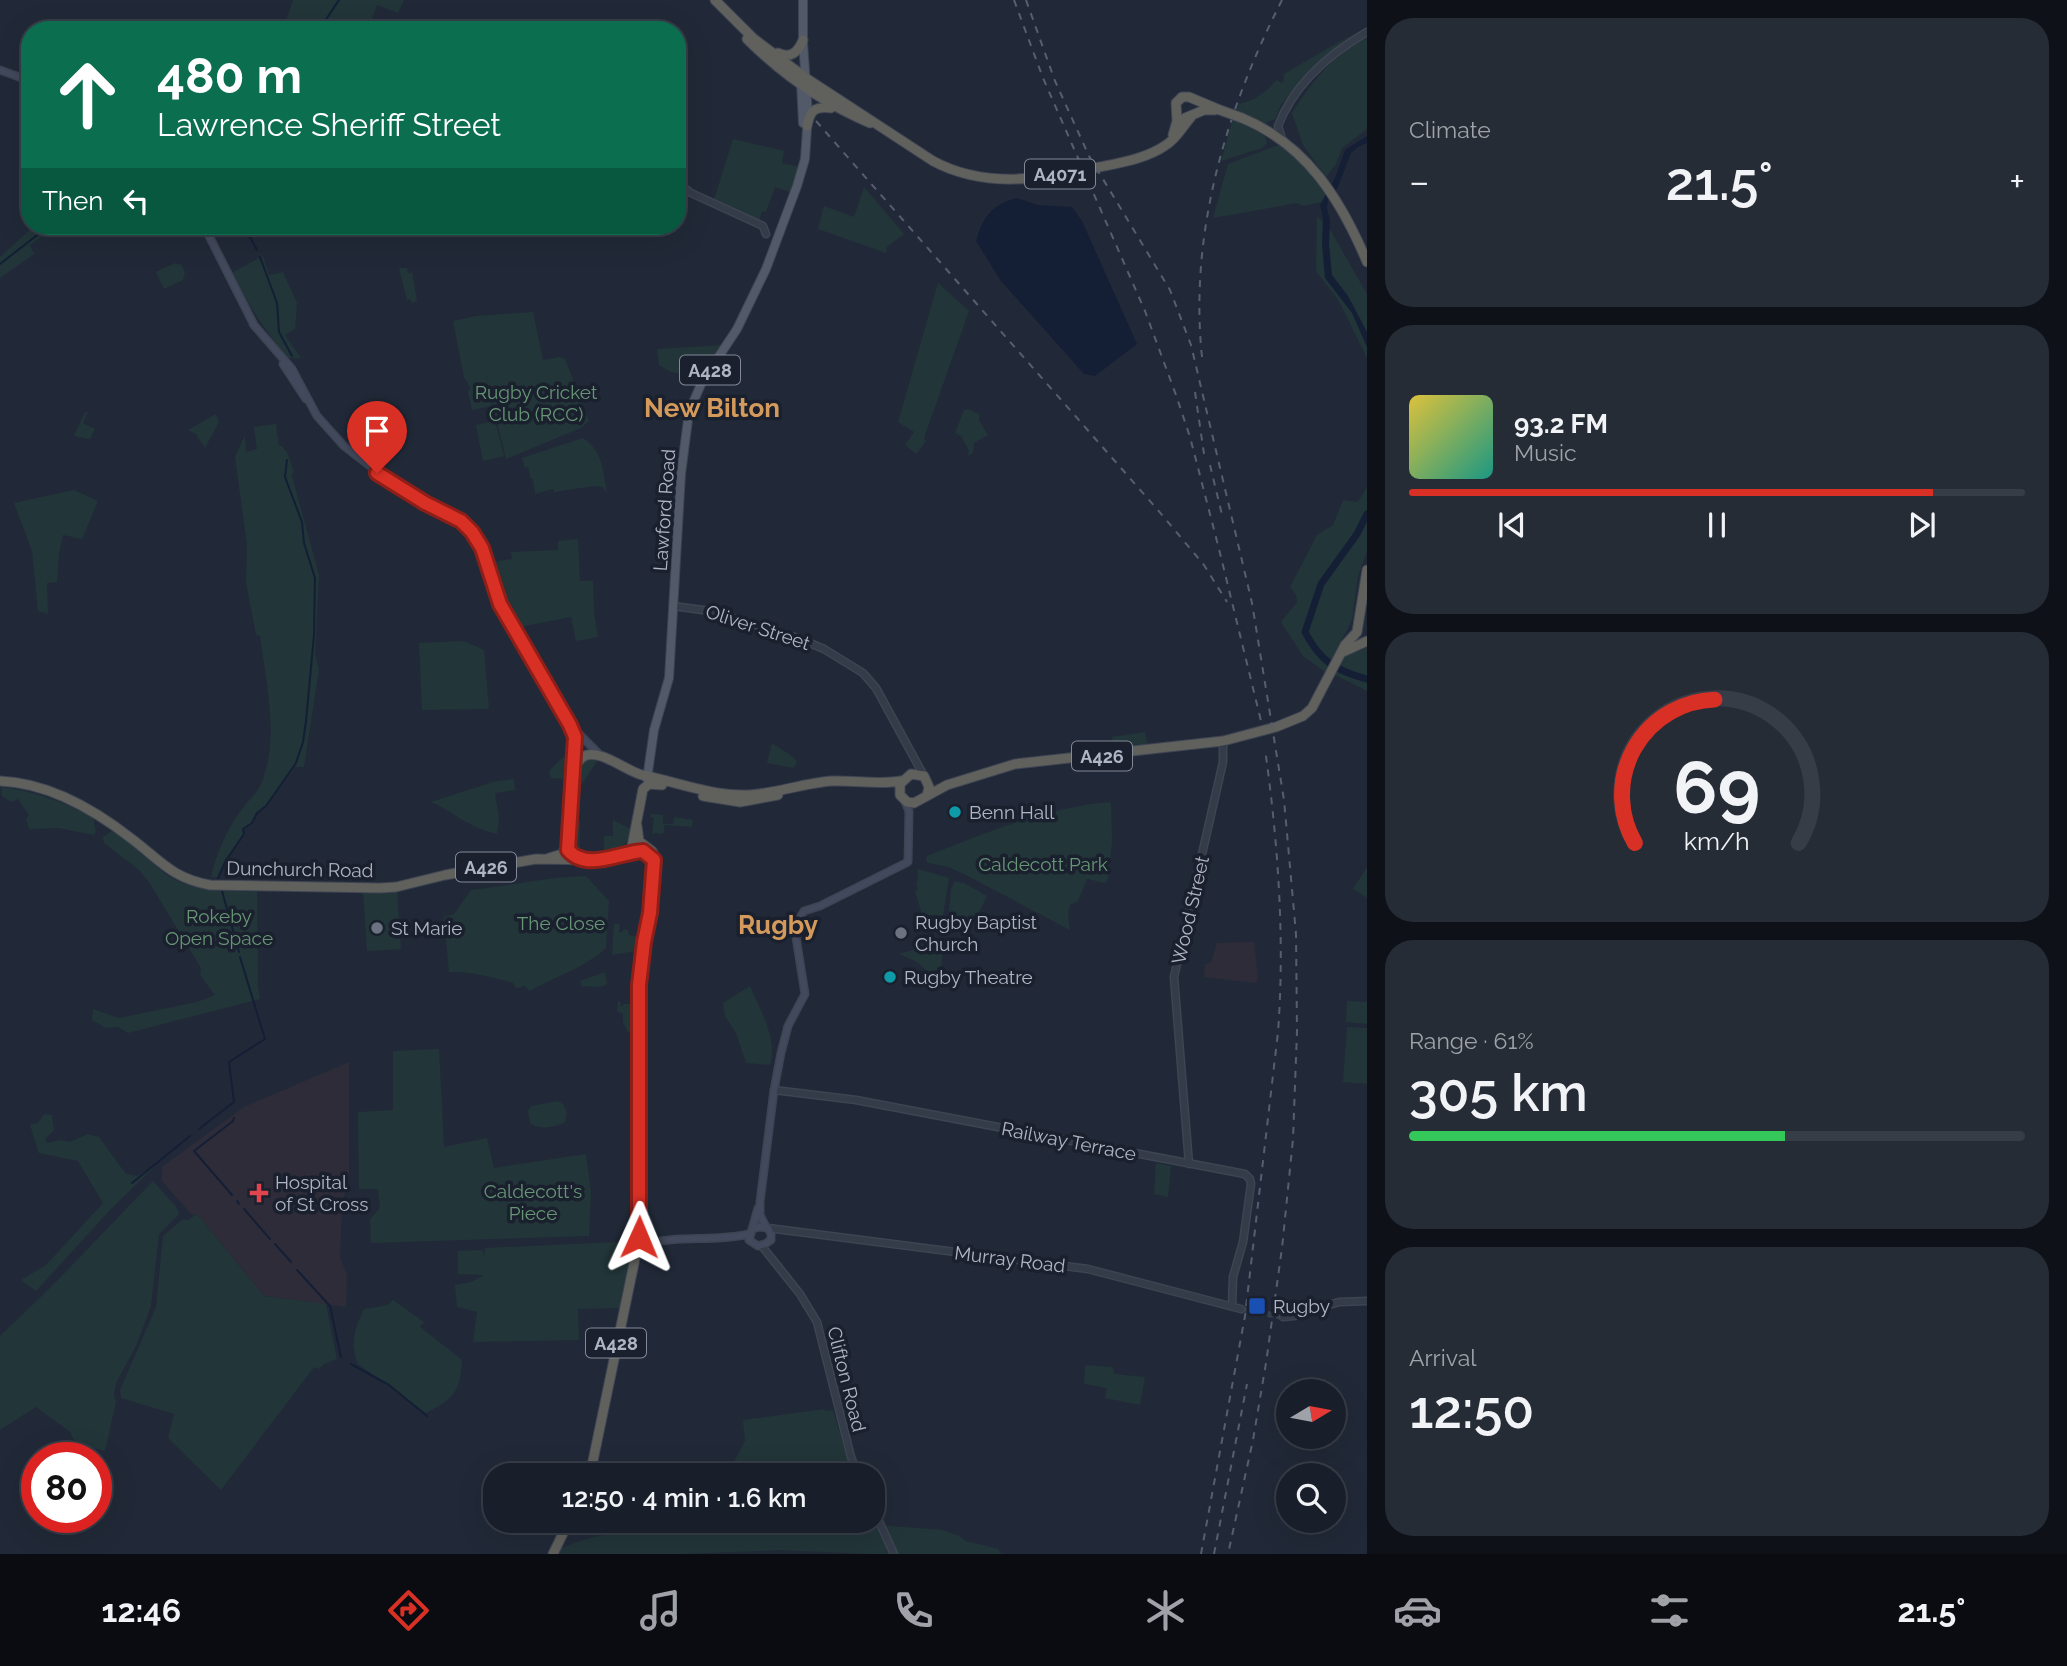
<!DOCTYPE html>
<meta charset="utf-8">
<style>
:root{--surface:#191f2a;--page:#262c36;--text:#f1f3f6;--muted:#9fa2a8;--line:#373d47;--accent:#d93025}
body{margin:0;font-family:Raleway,sans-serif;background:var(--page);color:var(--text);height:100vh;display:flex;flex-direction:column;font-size:26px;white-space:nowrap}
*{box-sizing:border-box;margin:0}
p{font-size:23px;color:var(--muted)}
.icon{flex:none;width:38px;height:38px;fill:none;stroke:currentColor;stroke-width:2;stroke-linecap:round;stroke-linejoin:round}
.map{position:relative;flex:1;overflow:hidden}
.panel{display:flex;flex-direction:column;gap:18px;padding:18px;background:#0e1117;width:700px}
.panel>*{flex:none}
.top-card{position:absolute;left:21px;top:21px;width:665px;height:214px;border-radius:28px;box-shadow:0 7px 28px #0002,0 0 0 2px var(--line);background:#0b6e4f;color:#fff;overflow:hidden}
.needle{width:46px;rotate:80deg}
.controls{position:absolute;left:1276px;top:1379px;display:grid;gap:14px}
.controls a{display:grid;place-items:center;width:70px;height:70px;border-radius:50%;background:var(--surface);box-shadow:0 7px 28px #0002,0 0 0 2px var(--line);font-size:35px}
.speed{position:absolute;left:21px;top:1442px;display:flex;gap:14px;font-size:35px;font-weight:700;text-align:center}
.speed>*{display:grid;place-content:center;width:91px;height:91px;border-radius:50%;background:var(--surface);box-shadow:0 7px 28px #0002,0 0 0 2px var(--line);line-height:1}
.speed .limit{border:10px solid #d22;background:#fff;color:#111}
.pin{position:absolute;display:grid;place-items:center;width:60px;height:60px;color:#fff;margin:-72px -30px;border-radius:50% 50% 50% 0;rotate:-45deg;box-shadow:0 0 7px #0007}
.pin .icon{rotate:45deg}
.me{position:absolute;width:77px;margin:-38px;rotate:1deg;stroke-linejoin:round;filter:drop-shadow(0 0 5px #0008)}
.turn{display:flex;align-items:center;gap:24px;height:147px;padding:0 21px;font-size:32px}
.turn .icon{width:91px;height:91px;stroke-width:2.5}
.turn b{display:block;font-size:49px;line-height:60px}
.then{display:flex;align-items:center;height:66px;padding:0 21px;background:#0003;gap:14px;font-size:26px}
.big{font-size:52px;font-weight:600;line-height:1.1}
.panel .widget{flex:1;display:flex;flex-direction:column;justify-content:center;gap:10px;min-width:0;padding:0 24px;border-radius:28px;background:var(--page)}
.panel .dial{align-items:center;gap:0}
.dial svg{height:182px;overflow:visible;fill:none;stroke:var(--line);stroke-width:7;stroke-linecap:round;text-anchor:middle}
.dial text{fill:var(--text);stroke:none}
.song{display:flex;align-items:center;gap:21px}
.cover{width:84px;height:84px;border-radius:10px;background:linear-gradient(135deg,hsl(50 70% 55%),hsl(170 70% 35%))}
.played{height:7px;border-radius:4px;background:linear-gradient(90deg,var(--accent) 85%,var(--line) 85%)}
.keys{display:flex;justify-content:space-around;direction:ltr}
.heat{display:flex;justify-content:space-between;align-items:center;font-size:38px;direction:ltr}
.charge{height:10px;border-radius:5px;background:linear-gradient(90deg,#34c759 61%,var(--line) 0)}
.trip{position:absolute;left:483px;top:1463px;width:402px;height:70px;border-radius:28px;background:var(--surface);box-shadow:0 7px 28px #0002,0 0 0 2px var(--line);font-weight:600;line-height:70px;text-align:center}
.tabs{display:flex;height:112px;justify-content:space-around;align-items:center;background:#0a0c11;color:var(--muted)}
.tabs .icon{width:49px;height:49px}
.tabs .current{color:var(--accent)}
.tabs b{font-size:32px;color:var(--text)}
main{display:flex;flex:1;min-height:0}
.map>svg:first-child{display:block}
.medical{fill:#2f2c3a}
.green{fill:#223539}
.water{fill:#141f35}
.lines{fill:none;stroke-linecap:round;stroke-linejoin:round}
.stream{stroke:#141f35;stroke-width:2}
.river{stroke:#141f35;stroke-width:7}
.tertiary-tunnel{stroke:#363e4d;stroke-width:6;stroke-dasharray:6 3;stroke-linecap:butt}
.tertiary-casing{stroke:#3d4452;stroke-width:9}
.secondary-casing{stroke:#3d4452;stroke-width:9}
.primary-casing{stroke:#3d4452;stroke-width:10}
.trunk-casing{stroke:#3f4553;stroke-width:11}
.tertiary{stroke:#343b49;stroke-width:6}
.secondary{stroke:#42495c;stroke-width:6}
.primary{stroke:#525a69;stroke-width:8}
.trunk{stroke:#60605d;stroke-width:9}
.rail{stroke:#565e70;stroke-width:2;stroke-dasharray:7 7;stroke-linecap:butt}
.trunk-bridge-casing{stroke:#3f4553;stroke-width:11;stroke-linecap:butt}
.trunk-bridge{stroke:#60605d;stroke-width:9}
.route-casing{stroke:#8d1f18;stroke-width:18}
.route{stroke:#d93025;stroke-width:12}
.culture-dot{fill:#0f9aa8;stroke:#1a202d;stroke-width:2.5}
.worship-dot{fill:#6b7280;stroke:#1a202d;stroke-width:2.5}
.health-dot{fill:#e0444e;stroke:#1a202d;stroke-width:2.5}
.transit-dot{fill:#1a4fb4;stroke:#1a202d;stroke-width:2.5}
.labels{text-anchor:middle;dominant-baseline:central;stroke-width:7;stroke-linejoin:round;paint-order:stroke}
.shield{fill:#1a202d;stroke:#828897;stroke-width:2}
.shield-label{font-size:18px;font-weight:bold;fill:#afb5c5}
.park-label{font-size:19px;fill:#669675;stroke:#1a202d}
.street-label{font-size:19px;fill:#afb5c5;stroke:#1a202d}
.poi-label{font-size:19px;fill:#afb5c5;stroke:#1a202d;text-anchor:start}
.district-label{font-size:26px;font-weight:bold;fill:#d39a5c;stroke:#1a202d}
</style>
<main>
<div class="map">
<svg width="1367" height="1554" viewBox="0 0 1367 1554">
<rect width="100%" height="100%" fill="#212938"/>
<path class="medical" d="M1254,942L1258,976L1256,983L1204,977L1205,964L1211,963L1217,943Z
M349,1062V1176L342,1205L340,1257L347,1275L346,1307L264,1296L197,1214L192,1215L162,1181V1167L244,1107Z"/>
<path class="green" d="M293,0H404L398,13L377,5L368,30H283Z
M1349,36L1307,73L1281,105L1275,119L1265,123L1237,111L1239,104C1256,100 1264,93 1277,80L1281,83L1284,81V74Z
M1367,38V129L1342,148L1336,164L1326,177L1303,145L1292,113C1313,81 1332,55 1367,38Z
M1233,118L1263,130L1267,143L1262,148L1221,161Z
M733,139L784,151L782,163L799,167L790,192L775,187L766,212L762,211L759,221L714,200Z
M1278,145C1292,147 1314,177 1324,188L1326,194L1322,202L1303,206L1297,203L1213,218L1228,164Z
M864,187L904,234L887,247L886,253L818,229L824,206L854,217Z
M1317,216L1331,231L1367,294V358L1339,301L1316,271Z
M34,226H56L30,245L34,254L0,278V257Z
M263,256L269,275L283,272L297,303L295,329L285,335L301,358H288C264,329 248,306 233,272Z
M175,263L182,265L185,272L183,280L164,289L156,272Z
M399,268H407L408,273L412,272L417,301L412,303L410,299L407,300Z
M938,283L969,311L924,438L926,441L917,453H915L905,445L914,432L898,422Z
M533,312L543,360L559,357L565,359L589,421L581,428L506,459L485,373L492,406L472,410L468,392L470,387L464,377L453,321L476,316Z
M722,345L700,378L671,372L659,365L657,349Z
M968,409L979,414V420L988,435L974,443L973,453L967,456L969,451L961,436L955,433L964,410Z
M85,412H88L83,423L95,429L90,439L74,436Z
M216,414L219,422L205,448L196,434L188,430Z
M495,421L504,456L483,461L476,425Z
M276,424L279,446H282L287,452L294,472L291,474L293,480L319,575L315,655L319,669L304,767H295L266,806L257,812L252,823L243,829L244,834L227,857L219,877H211C217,852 226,831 242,809C249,799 259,792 263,779C279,735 266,682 260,636L256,635L246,582L247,545L235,457L245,435L246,452L257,449L254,427Z
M583,438C603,451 603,472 607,493L602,487L594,486L554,492L553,489L535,494L533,479H531L528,467L525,468L522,458Z
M1367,487V552L1358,576L1352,620L1325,672L1303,656L1281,622L1297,602L1296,595L1290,587L1317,535L1333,525L1343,500L1358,502Z
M74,490L98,501L82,539L63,535L59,554L57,582L47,583L48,614L38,611L32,551L14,503Z
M578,539L580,581H593L594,613L598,637L576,641L571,617L520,627C507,606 498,586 492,562L512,559L511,552L558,550V541Z
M464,641L484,650L489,709L422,710L419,643Z
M1367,647V691L1335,675L1344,657Z
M1145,732L1148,747L1114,749L1112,737Z
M574,743L570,777L563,779L551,778L549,771L563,757L566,758L569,754L566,749Z
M772,743C781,750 790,752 797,762L794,768L767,763Z
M599,758L581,786L579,814H576L574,811L578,769L585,760Z
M514,779L515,790L495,793L499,819L497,834C471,829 454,812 431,802L493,782Z
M1,787C35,791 62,802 93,817L96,832L94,835L59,828L29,829L26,819L29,815L18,799L11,802L2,796Z
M1111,802L1112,841L1108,879L1105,883L1087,879L1078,901L1070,905L1068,913L1070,930L964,874L948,867L928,863L926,860L927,856C986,833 1046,807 1111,802Z
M651,814L663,815V824H673L674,817L693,820L692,827L665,825L663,834L654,833L652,836L654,818L650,817Z
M613,820L631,829C628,846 621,851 604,854V836H613Z
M576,821H580V855L573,853L571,847L573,823Z
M113,830C134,839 149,862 167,875C193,893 227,889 257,891L258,987L260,999L128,1033L118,1027L106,1028L92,1020L93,1009L119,1018L197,1002L215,995L200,975L201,968L149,882L138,869L104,843L103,837Z
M1367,867V898L1353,889Z
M918,869L949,878L943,915H922L915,891L918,890L916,881H918Z
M586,876L609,901L606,948C585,968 555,976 530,991L525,986L516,988L513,983C492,977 470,971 449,972L444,917L454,914L471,890C510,886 547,877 586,876Z
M955,881L964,883L987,896L973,924L948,921L951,889Z
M397,890L401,949L367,951L363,891Z
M620,922L619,932H622L624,929L628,930L629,935L641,937L637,951L612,955L614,924H619Z
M925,946H943L940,983L917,962L899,954Z
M605,972L607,983C601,991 592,984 582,987L580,981Z
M634,986H636L635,1031L628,1032L623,1022V1014L617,1011L618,1002L620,1000L621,1007L624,1004H633Z
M750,986C760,1010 778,1039 770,1065L746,1063L736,1033L725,1016L723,1003Z
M1347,1001L1367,1002V1024L1346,1022Z
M1347,1027L1367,1028V1084L1343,1082Z
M439,1049L444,1147L487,1138L494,1168L586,1154L591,1192L589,1236L371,1243L370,1219L380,1208L378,1189H359L358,1112L393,1110V1051Z
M558,1101L563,1104L567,1113L565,1122C555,1128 538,1130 530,1123L528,1111L531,1106Z
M44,1114L52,1115L54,1130L45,1139L47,1143L60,1140L70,1142L88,1134L99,1137L126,1174L137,1176L157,1164L110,1210L36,1291L21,1280L46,1265L103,1203L78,1161L39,1153L30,1125L38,1123Z
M1156,1163L1171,1166L1168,1197L1154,1194Z
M153,1181L177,1208L179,1214L159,1234L151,1306L137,1344L116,1383L114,1395L116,1402L105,1451L81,1445L74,1440L70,1432L36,1407L0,1430V1336L54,1284Z
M197,1214L264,1296L326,1304L337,1359L324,1364L319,1369L314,1367L221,1490L168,1438L174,1414L121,1398L120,1390L156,1307L163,1236L183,1219L188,1220Z
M617,1242L628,1244L632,1249L621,1308L578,1309L579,1340L473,1342L477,1312L457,1307L455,1285L471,1282L484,1275L458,1274V1251L483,1250L484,1257L485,1248Z
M393,1300L424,1322L420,1327L462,1360C461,1392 453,1399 426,1413L358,1364C349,1343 355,1328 364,1309L388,1305Z
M1085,1365L1113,1367L1114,1374L1145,1377L1140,1405L1105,1398L1107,1388L1084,1384Z
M825,1409V1411L833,1410L852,1475H727L745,1441L743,1420Z
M873,1518L877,1525L942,1530L959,1536L966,1541L999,1549L1000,1553L1007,1554H868L779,1550L684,1554H549C557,1551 565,1546 574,1543C611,1531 649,1525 688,1521H873Z"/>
<path class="water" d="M1367,136V143L1358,147L1351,153L1337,189L1328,200L1327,208L1330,221L1329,244L1332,275L1348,296L1367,332V347L1352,313L1325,278L1322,244L1323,218L1320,205L1335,178L1345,150Z
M1017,198L1038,205L1072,207L1082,221L1137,344L1095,376L1084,374L1001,281L976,241C983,217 991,205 1017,198Z"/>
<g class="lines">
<path class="stream" d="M319,30L339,0
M244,226L257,250
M260,257L277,303L279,332L292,356
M0,264L49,226
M218,878L225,862L244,834L243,829L252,823L257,813L266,806L296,763L303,742L306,721L314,635L315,578L304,543L302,522L285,477L287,460
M222,891L239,952
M199,1129L234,1102L229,1062L265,1039L240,957
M132,1183L190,1136
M232,1195L194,1151L233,1121L234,1118
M237,1201L239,1204
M244,1209L270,1239
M275,1244L291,1262
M297,1270L330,1306L341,1357
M351,1364L389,1385L427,1416"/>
<path class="river" d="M1367,514L1357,534L1321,584L1305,632C1320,661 1336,671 1367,679"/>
<path class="tertiary-tunnel" d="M1241,1309L1283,1317"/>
<g class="tertiary-casing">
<path id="tertiary" d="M1282,139L1278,126C1294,84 1329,54 1367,32
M677,182L691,193L763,226L766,234
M673,606L710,611L798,638L824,649L863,673L876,688L924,776
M774,1090L856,1100L1245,1174L1250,1179L1251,1184L1243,1242L1233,1277L1232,1306
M1189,1164L1174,977L1223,762V741
M768,1228L1088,1269L1241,1309
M761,1245L800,1294L817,1322L851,1457L858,1475
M1283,1317L1294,1316L1339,1302L1367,1301
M873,1508L894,1554"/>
</g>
<g class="secondary-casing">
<path id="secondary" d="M0,70L30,81
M204,226L254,325
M253,324L292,369L317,416L344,446L397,487L461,521L472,532L482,548L500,604L512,625L570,725L600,755
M283,364L306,399
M572,730L576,744L574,768
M766,1227L760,1215V1202L774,1090L781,1053L788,1026L805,994L795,931L796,924L804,911L820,906L908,862L909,811L904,800
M752,1229L760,1227L768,1228L771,1234V1240L765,1244L758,1246L749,1240L758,1208
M645,1244C679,1235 715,1242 749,1234"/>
</g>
<g class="primary-casing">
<path id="primary" d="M801,83L803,123
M647,779L654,730L669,678L681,474L689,412L702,382L737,329L766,269L797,186L805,159L808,114L803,42V0"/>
</g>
<g class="trunk-casing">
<path id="trunk" d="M715,0L753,38L806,78L933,161C985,189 1041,179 1095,168C1119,163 1146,159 1166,145C1176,139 1183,126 1191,117
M747,39C783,75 823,103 870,123
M778,53C791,59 798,52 803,40
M1185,118L1204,110H1215
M1242,118C1307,145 1341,200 1367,262
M807,126C810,111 814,106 831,108
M1173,135L1177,121L1176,103L1182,97H1189L1220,110
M1357,632L1367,570
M1343,652L1367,641
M0,781C49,783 95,810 132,839C161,861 172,878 210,885L380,888L396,887L445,875L536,859L595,860L640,851L651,855L655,864
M703,796L740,802L778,795
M927,796L929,787L924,776L911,774L900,784V795L907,802L914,803L947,785L1015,764L1223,741L1276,727L1303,716L1312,708L1345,645L1357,632
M637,826L639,841L652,851L656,859L639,985V1237
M626,855L632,846L643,789L649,784L662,785
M549,858L562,854L567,845C568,827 567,767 583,757C598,747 626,771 642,775C677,782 711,796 747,795C775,794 803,783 832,781C855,780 879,785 901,781
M633 1243a6 6 0 1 1 12 0a6 6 0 1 1-12 0Z
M590,1475L637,1249
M553,1554L569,1521"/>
</g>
<use href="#tertiary" class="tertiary"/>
<use href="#secondary" class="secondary"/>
<use href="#primary" class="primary"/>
<use href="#trunk" class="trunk"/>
<path class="rail" d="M1014,0L1043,78L1145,311L1176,395L1190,437L1219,549L1262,725
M1026,0L1055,81L1089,156L1170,290L1191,345L1252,603L1284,800L1296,934L1297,1031L1293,1139L1282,1248L1266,1363L1253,1440L1228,1554
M816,121L1157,509L1204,565L1227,602
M1202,357C1189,233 1226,110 1282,0
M1195,392L1204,454
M1210,465L1223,519
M1201,1554L1245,1316L1278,1032C1285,939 1278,842 1265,749
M1214,1554L1247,1384"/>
<g class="trunk-bridge-casing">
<path id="trunk-bridge" d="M1220,110L1242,118"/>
</g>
<use href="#trunk-bridge" class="trunk-bridge"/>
</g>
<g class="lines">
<g class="route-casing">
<path id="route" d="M377,473L425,503L461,521L472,532L482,548L500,604L570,725L575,737L568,850C587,872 620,852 643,851L654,860L650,913L644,942L639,985V1237"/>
</g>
<use href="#route" class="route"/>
</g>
<g class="culture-dot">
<circle cx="955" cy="812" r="7"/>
<circle cx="890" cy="977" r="7"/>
</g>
<g class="worship-dot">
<circle cx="377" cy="928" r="7"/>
<circle cx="901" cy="933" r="7"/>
</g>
<path class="health-dot" d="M255.5 1182.5h7v7h7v7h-7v7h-7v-7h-7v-7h7z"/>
<rect class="transit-dot" x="1248" y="1297" width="18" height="18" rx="3.5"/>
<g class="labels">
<g class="shield">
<rect x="1025" y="159.5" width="70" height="29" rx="5"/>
<rect x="680" y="355.5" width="60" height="29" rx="5"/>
<rect x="1072" y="741.5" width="60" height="29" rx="5"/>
<rect x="456" y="852.5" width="60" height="29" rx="5"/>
<rect x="586" y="1328.5" width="60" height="29" rx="5"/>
</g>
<g class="shield-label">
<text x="1060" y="174">A4071</text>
<text x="710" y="370">A428</text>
<text x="1102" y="756">A426</text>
<text x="486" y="867">A426</text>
<text x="616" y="1343">A428</text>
</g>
<g class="park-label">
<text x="536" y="392">Rugby Cricket<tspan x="536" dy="22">Club (RCC)</tspan></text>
<text x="1043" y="864">Caldecott Park</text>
<text x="219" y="916">Rokeby<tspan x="219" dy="22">Open Space</tspan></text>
<text x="561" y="923">The Close</text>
<text x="533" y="1191">Caldecott's<tspan x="533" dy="22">Piece</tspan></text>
</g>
<g class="street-label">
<text transform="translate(664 510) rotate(-86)">Lawford Road</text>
<text transform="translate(758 627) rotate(18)">Oliver Street</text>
<text transform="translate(300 869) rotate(1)">Dunchurch Road</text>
<text transform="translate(1190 910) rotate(-77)">Wood Street</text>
<text transform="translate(1069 1141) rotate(11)">Railway Terrace</text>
<text transform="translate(1010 1259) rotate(7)">Murray Road</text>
<text transform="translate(847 1379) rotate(76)">Clifton Road</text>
</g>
<g class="poi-label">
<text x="969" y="812">Benn Hall</text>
<text x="915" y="922">Rugby Baptist<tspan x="915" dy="22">Church</tspan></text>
<text x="391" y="928">St Marie</text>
<text x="904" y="977">Rugby Theatre</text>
<text x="275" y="1182">Hospital<tspan x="275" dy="22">of St Cross</tspan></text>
<text x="1273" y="1306">Rugby</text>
</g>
<g class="district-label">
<text x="712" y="408">New Bilton</text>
<text x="778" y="925">Rugby</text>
</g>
</g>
</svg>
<div class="controls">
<a><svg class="needle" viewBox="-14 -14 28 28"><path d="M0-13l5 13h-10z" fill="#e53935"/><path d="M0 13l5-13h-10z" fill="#9fa2a8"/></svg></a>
<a><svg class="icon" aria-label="search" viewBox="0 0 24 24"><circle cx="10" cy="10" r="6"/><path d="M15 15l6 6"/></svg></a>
</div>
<div class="speed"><div class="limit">80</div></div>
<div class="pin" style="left:377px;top:473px;background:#d93025"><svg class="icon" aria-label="arrive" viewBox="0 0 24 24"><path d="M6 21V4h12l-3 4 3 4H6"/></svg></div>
<svg class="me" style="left:639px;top:1237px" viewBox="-20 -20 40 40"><path d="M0-17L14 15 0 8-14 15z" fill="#d93025" stroke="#fff" stroke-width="4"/></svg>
<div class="trip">12:50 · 4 min · 1.6 km</div>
<div class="top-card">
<div class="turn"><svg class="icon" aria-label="ahead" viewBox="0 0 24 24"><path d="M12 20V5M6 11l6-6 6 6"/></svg><div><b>480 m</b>Lawrence Sheriff Street</div></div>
<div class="then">Then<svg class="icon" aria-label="left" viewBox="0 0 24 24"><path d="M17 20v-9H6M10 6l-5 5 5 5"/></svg></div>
</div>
</div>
<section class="panel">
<div class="widget"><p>Climate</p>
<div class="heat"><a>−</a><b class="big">21.5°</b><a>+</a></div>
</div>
<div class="widget">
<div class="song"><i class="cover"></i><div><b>93.2 FM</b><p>Music</p></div></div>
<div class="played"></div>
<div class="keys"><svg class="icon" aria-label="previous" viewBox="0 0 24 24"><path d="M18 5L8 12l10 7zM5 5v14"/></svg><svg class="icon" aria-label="pause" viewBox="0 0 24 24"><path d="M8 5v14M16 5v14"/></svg><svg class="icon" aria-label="next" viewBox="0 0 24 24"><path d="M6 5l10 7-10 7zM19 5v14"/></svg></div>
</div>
<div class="widget dial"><svg viewBox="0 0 100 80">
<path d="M14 69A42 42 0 1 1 86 69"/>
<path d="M14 69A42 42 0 0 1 49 6" stroke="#d93025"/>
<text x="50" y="56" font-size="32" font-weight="700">69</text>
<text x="50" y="72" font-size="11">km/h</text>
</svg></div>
<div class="widget"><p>Range · 61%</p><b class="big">305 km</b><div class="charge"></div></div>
<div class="widget"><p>Arrival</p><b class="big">12:50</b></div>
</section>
</main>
<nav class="tabs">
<b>12:46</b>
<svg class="icon current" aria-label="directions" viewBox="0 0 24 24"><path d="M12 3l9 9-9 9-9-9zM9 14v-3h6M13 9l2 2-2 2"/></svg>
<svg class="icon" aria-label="music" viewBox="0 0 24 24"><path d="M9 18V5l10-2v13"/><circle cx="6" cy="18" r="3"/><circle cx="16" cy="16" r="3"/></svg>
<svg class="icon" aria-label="phone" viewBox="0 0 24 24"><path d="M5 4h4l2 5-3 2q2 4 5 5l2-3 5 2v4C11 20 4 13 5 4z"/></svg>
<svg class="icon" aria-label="climate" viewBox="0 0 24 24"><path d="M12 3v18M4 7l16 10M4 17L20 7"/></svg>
<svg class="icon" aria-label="car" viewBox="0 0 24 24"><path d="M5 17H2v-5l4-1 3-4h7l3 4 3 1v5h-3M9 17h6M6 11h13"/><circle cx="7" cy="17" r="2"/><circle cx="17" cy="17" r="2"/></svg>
<svg class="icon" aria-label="filters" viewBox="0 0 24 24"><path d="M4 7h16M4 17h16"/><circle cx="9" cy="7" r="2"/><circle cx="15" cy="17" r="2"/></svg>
<b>21.5°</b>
</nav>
